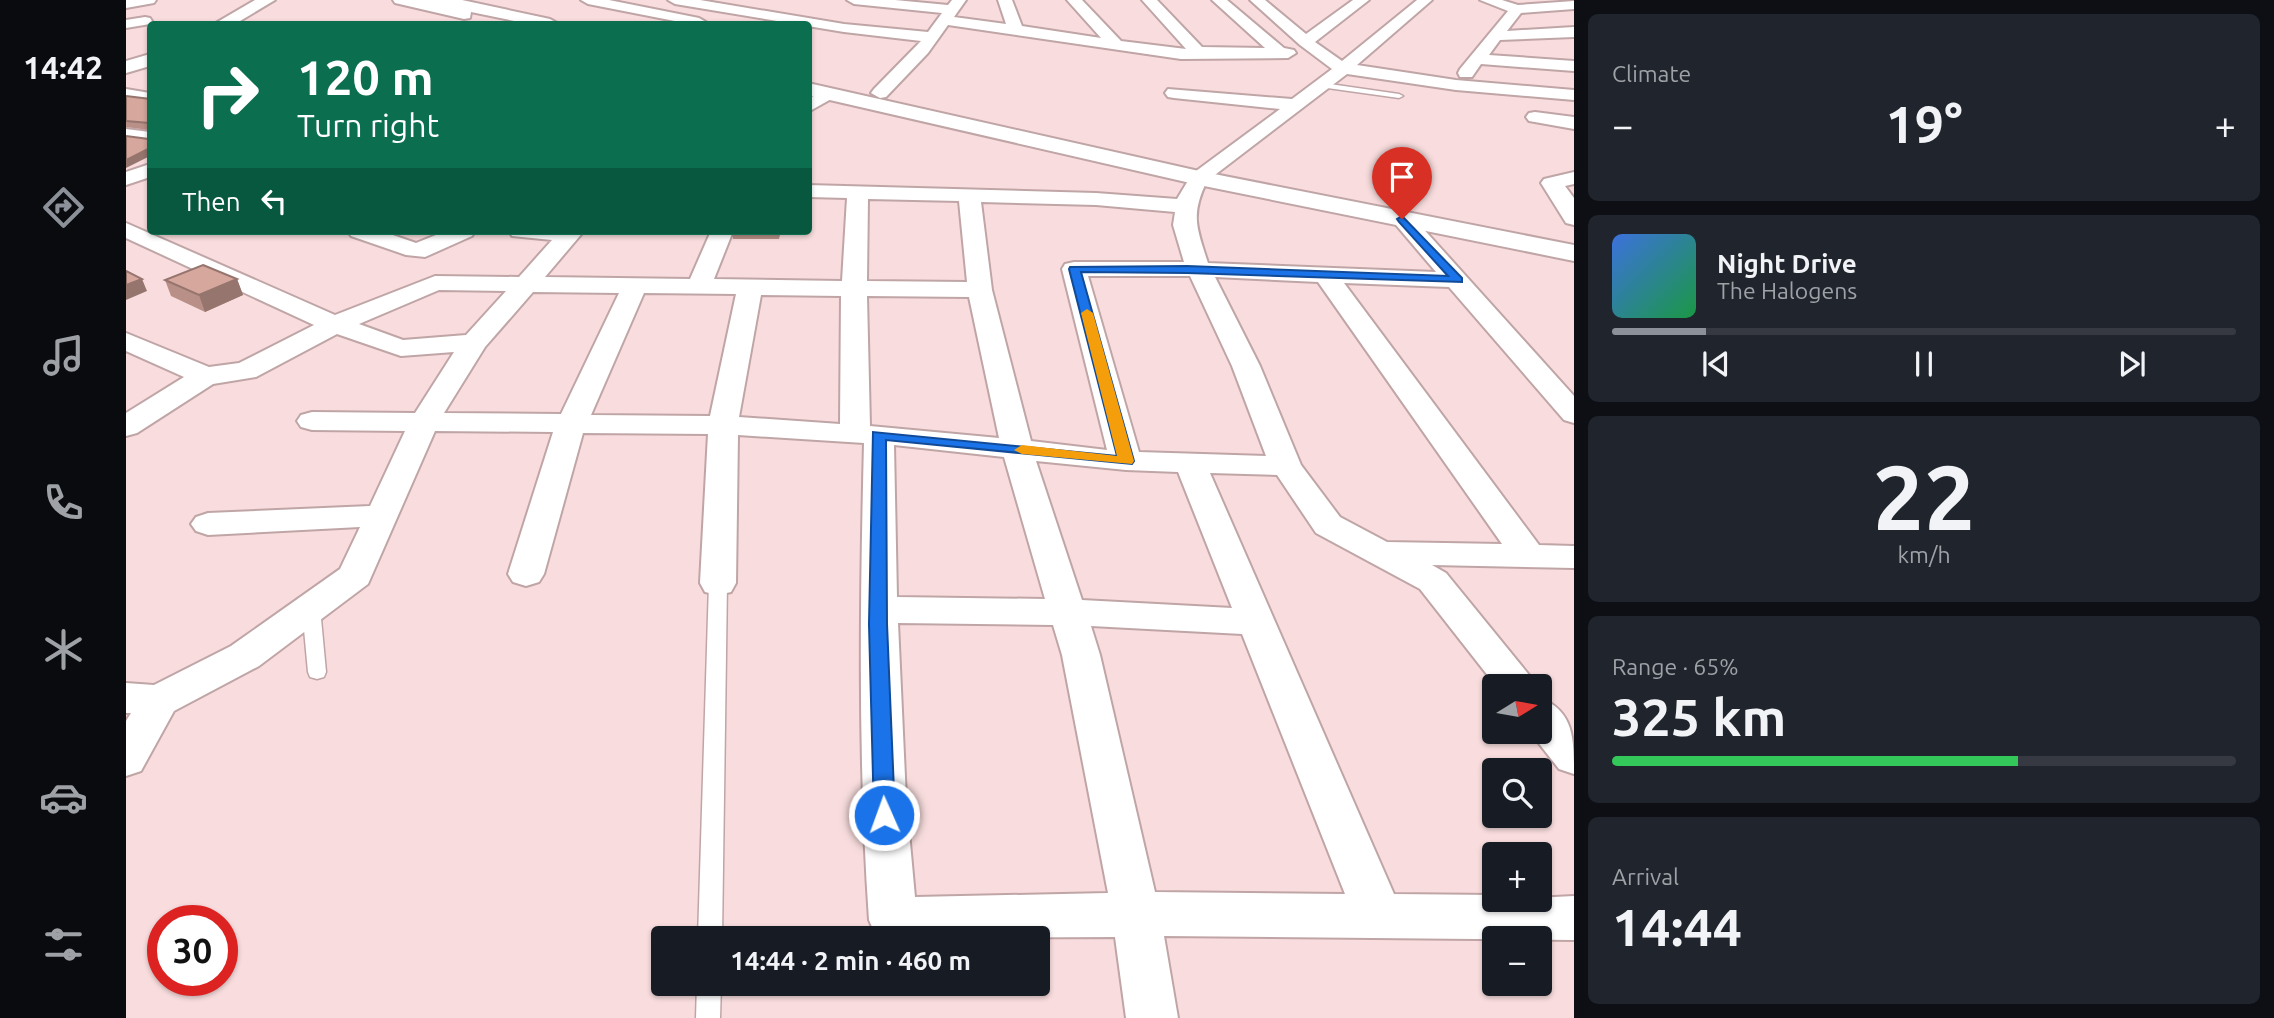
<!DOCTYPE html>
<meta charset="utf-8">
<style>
:root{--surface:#171b24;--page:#20242c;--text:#f1f3f6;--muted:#9ea1a6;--line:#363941;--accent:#8c9099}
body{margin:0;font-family:Ubuntu,sans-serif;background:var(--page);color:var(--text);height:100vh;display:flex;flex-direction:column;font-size:26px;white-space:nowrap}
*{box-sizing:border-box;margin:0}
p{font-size:23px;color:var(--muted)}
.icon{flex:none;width:38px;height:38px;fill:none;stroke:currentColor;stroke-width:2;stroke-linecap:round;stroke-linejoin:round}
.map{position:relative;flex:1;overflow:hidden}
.drawer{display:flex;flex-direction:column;gap:14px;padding:14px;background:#0d0f14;width:700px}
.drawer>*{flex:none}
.guide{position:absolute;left:21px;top:21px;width:665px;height:214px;border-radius:7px;box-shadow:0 2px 5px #0004;background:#0b6e4f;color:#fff;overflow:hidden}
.needle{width:46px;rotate:79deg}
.tools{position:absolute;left:1356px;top:674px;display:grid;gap:14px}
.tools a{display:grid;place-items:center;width:70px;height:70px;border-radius:7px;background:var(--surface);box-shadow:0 2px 5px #0004;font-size:35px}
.speed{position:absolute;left:21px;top:905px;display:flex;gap:14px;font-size:35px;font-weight:700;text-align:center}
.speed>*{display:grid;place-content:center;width:91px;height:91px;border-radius:50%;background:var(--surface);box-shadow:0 2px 5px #0004;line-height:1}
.speed .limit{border:10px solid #d22;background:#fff;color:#111}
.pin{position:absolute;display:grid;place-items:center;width:60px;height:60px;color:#fff;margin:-72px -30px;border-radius:50% 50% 50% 0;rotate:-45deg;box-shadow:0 0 7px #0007}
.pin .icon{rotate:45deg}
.me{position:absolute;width:77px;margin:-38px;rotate:358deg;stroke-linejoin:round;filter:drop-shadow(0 0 5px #0008)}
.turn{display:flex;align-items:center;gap:24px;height:147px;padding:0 35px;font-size:32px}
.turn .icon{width:91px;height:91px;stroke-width:2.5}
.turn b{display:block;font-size:49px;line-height:60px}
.then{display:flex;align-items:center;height:66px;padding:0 35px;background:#0003;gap:14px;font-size:26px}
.big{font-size:52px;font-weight:700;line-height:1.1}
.drawer .card{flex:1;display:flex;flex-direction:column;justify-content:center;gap:10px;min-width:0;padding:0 24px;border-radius:10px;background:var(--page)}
.drawer .dial{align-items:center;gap:0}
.dial b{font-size:91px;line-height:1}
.song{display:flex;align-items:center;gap:21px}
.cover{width:84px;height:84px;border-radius:10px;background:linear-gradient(135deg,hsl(220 70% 55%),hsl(140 70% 35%))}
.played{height:7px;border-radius:4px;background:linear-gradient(90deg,var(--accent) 15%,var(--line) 15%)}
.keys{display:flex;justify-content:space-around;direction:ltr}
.heat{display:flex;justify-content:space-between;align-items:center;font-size:38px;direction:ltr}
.charge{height:10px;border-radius:5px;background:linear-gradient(90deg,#34c759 65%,var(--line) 0)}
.trip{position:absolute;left:525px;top:926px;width:399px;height:70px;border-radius:7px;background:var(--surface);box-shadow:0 2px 5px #0004;font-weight:700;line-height:70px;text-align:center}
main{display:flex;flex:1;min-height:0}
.dock{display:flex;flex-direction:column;width:126px;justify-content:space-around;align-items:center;background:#090b0e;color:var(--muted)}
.dock .icon{width:49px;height:49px}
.dock .current{color:var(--accent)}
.dock b{font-size:32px;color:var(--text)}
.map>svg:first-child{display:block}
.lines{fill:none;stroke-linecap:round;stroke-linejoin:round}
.service-casing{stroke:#c0a5a6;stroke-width:3}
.minor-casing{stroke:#c0a5a6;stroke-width:4}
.tertiary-casing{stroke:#c0a5a6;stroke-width:4}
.service{fill:#fff;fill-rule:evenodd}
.minor{fill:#fff;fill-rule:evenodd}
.tertiary{fill:#fff;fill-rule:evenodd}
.wall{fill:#b89087}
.shaded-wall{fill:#96756e}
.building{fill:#d6a79d;stroke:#96756e;stroke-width:2}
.route{fill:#1a73e8;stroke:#114b97;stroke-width:2}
.slow{fill:#f59e0b}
</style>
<main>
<nav class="dock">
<b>14:42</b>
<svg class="icon current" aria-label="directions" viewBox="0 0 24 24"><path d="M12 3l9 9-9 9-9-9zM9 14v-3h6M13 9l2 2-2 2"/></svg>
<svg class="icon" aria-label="music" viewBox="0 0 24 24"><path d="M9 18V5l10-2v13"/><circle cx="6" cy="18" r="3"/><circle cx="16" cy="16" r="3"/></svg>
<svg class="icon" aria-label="phone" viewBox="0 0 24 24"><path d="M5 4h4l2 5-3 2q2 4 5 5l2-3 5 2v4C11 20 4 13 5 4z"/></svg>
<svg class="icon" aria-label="climate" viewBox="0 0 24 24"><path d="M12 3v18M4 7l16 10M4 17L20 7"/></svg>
<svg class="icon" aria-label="car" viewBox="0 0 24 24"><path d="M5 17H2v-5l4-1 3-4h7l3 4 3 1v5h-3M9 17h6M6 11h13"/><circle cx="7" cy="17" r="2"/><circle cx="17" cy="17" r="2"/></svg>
<svg class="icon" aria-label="filters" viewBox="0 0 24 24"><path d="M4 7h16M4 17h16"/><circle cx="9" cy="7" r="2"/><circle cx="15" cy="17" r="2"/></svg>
</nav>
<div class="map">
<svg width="1448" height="1018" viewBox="0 0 1448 1018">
<rect width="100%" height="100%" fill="#f9ddde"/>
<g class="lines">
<g class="service-casing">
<path id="service" d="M1197,83L1273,94L1277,96L1273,98L1194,87Z
M592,577L601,583L596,938H572L583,583Z
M185,602L191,604L194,608L200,672L198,677L191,679L184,677L182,672L176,608L179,604Z
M571,984H595L594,1018H570Z"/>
</g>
<g class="minor-casing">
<path id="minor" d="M455,0H483L573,18L580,22L579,24H564L462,4Z
M542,0H574L718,24L802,32L816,13L728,4L721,0H769L822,5L826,0H840L828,17L880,24L872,0H886L896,26L975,38L941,0H956L995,41L1060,49L1016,0H1031L1076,47L1139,48L1086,0H1101L1158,48L1168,50L1170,53L1162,58L1055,59L822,25L802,53L760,97L754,98L745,93L748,89L795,41L718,32L549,4Z
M1124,0H1139L1180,34L1227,0H1243L1189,42L1216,61L1291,0H1306L1231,65L1330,80L1448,90V100L1330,90L1221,74L1081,181C1064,215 1071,229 1082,263L1310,272L1265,219L1268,214H1284L1448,396V423L1438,420L1323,287L1218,283L1413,545L1448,546V568L1306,565L1320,573L1412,686H1370L1294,589L1190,533L1151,475L1084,473L1268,894L1368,895V900L1448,896V940L1038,936L1052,1018H1000L989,937L756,938L750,936L743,920C732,761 734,603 738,443L612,435L610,583L605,592L592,595L579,592L574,583L582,434L457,433L418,574L413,582L400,586L387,582L382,574L427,432L309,431L242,584L133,666L48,711L15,771L0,776V721L5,713H0V683L28,685L105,646L214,569L234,527L82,535L70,531L65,524L70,517L82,513L244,506L279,431L186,430L175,427L171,421L175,415L186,412L289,413L328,352L275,356L211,334L130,377L87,384L11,433L0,436V413L58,377L0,351V333L83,367L113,363L188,325L0,238V223L209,315L309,276L393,277L426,240L386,236L383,231H458L419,277L564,279L585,231H607L588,279L716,281L721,198L682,197V185L970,193L1051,199L1066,174L1154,109L1048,98L1042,97L1039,93L1042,89L1166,99L1206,69L1174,45ZM742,199L833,201L841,282L741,281ZM855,202L970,205L1049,212L1047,225L1058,262H948L939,264L936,269L981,450L905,441L866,290ZM962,276H1064L1106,366L1140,456L1013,452ZM1089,277L1192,282L1376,544L1261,542L1214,517L1175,465L1134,366ZM313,290L380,291L340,335L277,340L233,324ZM407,292L493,293L435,414L318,413L359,347ZM518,293L610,294L584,416L465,415ZM635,295L715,296L714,424L613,417ZM741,296L843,297L873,438L744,426ZM768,445L878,457L919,599L771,597ZM910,461L1000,470L1052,472L1106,608L956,600ZM772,623L927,625L936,655L982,893L789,897L780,799ZM965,626L1116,634L1219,894L1029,892L974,655Z
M1354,0H1376L1392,5L1448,1V9L1395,13L1381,31L1448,27V37L1374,40L1363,55L1448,61V71L1355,64L1346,77H1334L1332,73L1334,69L1382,11Z
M19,17L24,18L26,21L24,24L0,28V20Z
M0,89L24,93V103L0,99Z
M701,89L707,90L710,94L707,98L682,112V99Z
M1409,112L1448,117V129L1403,121L1400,117L1403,113Z
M0,129L24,132V144L0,141Z
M24,164V177L0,185V172Z
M1448,172V184L1439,186L1448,198V225L1440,223L1415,183L1418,179Z
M222,231H255L290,243L320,231H349L346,236L299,257L280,255L225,236Z
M1414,698C1448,711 1448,739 1448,774L1433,769L1404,732H1414Z"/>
</g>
<g class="tertiary-casing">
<path id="tertiary" d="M0,0H30L28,3L0,8Z
M129,0H149L109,24H88Z
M267,0H336L424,19L433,24H403L345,12L344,18L338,19L269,3Z
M24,54V66L0,73V61Z
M682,83L1073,171L1448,245V261L1073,185L682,95Z"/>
</g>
<use href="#service" class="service"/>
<use href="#minor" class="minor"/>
<use href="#tertiary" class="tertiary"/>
</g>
<path class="wall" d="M0,96L24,99V156L23,130L0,127Z
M606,231H665L664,235H654L653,239H607Z
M111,279L117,295L79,312L45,296L39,280Z"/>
<path class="shaded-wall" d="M24,148V156L0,168V160Z
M16,279L21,291L0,300V285Z
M111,279L117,295L79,312L73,295Z"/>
<path class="building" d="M0,96L24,99V148L0,160V136L23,139V123L0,121Z
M77,265L111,279L73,295L39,280Z
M0,271L16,279L0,285Z"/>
<path class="route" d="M1276,216L1336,278V282L1061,273L955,272L1008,461L1006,464L760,440L761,624L769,815L766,821L758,824L751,821L748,815L743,624L747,432L991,456L943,269L944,267L1061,266L1322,276L1273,222L1271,219Z"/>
<path class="slow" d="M961,309L967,313L1008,461L1006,464L896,454L888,450L896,445L991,456L955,313Z"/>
</svg>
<div class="tools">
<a><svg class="needle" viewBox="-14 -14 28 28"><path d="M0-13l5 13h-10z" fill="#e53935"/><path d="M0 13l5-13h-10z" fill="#9ea1a6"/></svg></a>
<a><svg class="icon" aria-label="search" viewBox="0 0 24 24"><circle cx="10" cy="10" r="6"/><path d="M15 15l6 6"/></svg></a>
<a>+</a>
<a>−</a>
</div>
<div class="speed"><div class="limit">30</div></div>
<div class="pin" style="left:1276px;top:219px;background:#d93025"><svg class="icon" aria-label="arrive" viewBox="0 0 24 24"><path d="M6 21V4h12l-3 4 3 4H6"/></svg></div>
<svg class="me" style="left:758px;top:815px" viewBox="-20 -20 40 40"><circle r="17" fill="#1a73e8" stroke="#fff" stroke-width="3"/><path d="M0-11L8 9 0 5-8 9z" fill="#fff"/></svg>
<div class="trip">14:44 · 2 min · 460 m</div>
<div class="guide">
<div class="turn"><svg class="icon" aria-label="right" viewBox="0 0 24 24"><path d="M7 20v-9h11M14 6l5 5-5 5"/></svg><div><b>120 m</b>Turn right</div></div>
<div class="then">Then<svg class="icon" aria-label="left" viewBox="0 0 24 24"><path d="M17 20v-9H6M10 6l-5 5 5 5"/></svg></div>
</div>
</div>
<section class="drawer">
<div class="card"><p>Climate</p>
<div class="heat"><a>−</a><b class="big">19°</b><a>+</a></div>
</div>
<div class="card">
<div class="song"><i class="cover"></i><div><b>Night Drive</b><p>The Halogens</p></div></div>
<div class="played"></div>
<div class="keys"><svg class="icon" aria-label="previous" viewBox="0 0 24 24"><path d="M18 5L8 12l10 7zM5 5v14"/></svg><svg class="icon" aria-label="pause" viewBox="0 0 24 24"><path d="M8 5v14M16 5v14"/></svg><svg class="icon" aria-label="next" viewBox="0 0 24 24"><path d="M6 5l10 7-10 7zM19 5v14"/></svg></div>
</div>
<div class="card dial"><b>22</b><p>km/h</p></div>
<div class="card"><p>Range · 65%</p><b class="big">325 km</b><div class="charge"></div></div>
<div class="card"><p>Arrival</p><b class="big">14:44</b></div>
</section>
</main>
